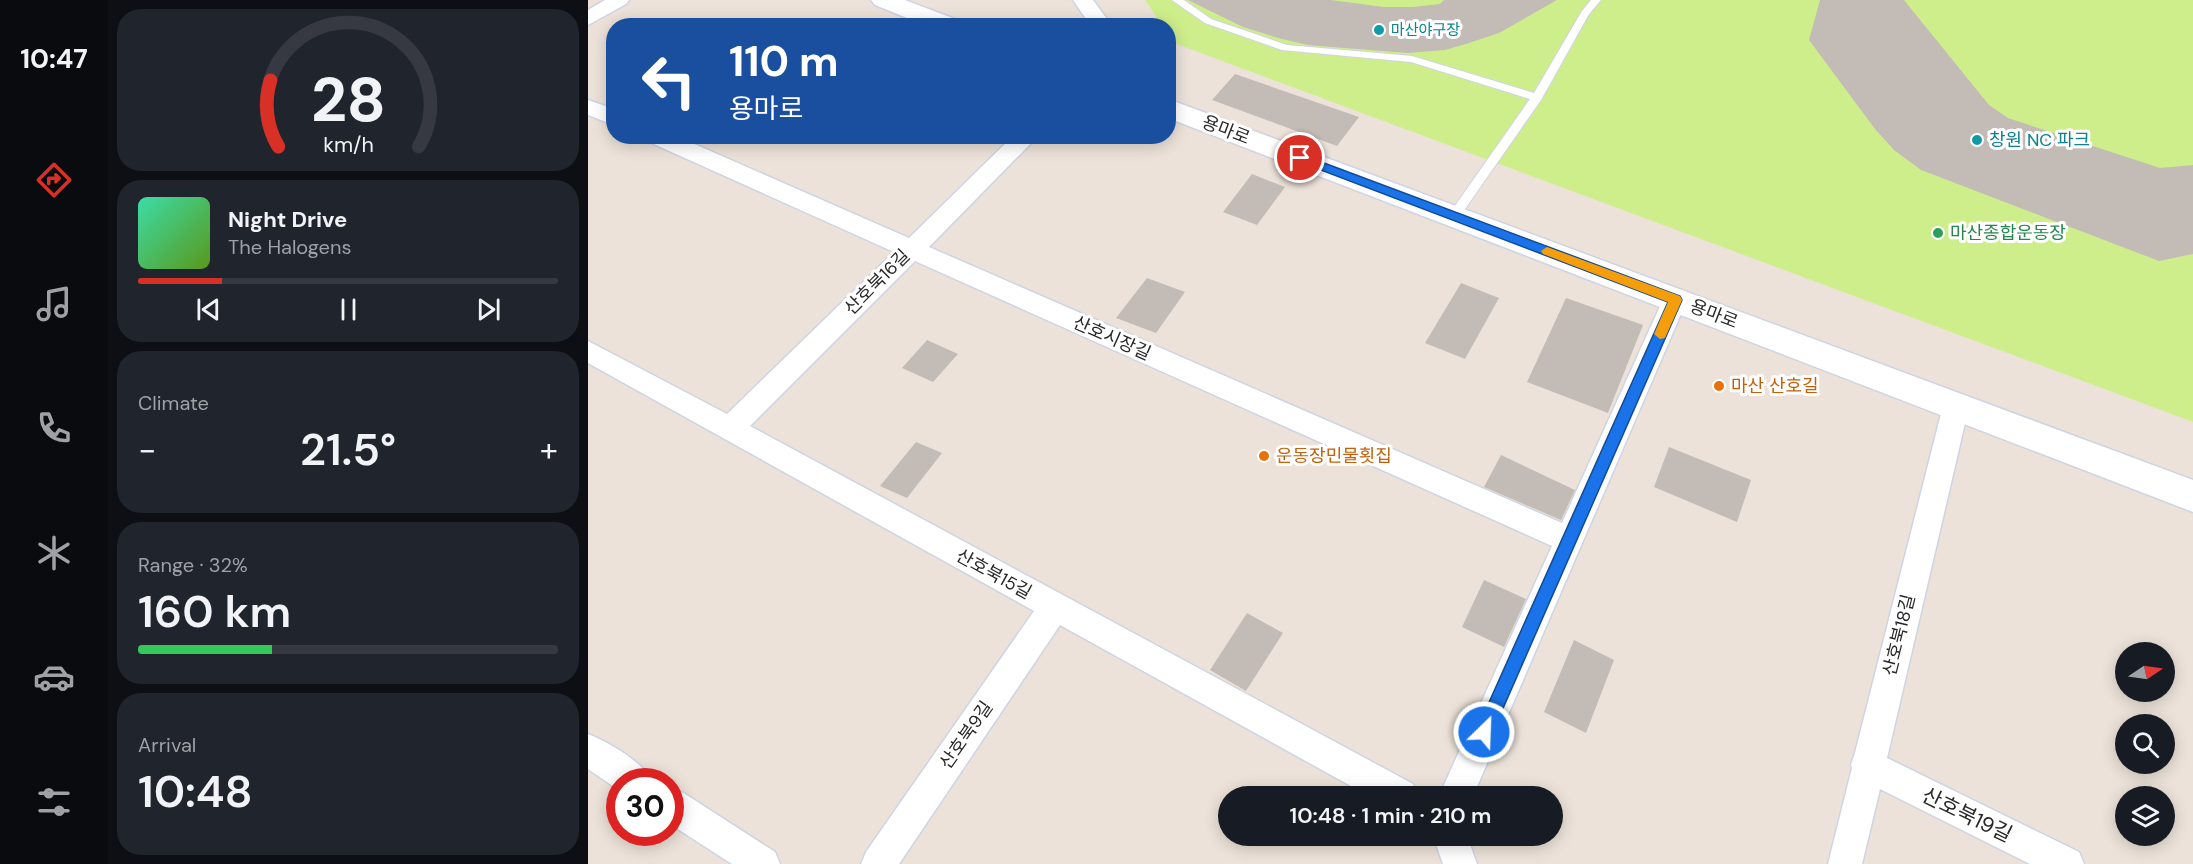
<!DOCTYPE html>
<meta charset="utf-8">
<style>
:root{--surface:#171b24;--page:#20242c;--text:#f1f3f6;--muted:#9ea1a6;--line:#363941;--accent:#d93025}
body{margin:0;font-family:"DM Sans","Noto Sans KR",sans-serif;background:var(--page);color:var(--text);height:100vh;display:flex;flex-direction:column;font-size:22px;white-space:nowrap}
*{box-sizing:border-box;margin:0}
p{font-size:20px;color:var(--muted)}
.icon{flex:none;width:33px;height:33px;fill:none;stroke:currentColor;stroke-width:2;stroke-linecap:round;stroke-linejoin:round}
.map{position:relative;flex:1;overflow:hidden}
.drawer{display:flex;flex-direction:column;gap:9px;padding:9px;background:#0d0f14;width:480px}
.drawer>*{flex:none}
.banner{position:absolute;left:18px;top:18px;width:570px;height:126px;border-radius:24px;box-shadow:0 3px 15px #0003;background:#1a4fa0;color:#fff;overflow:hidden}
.needle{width:39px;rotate:77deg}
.tools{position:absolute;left:1527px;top:642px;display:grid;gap:12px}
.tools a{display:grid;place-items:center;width:60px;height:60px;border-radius:50%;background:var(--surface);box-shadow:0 3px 15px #0003;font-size:30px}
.speed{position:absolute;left:18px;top:768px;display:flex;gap:12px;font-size:30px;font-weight:700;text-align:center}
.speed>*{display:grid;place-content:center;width:78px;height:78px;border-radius:50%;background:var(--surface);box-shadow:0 3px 15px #0003;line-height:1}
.speed .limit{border:9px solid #d22;background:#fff;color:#111}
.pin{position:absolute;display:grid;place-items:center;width:51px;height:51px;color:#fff;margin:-26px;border:3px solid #fff;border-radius:50%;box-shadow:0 2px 6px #0007}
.me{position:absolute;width:66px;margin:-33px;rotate:24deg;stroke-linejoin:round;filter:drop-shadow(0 0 4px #0008)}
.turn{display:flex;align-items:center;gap:21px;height:126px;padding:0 24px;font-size:27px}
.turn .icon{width:78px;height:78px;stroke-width:2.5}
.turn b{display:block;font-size:42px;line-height:51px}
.big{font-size:45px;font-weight:600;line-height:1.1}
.drawer .tile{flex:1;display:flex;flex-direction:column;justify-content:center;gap:9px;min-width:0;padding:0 21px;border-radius:24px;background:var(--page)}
.drawer .dial{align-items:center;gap:0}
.dial svg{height:156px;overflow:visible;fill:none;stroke:var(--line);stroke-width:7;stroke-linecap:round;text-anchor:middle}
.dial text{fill:var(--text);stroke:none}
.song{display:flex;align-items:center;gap:18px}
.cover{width:72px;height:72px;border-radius:9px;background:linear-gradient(135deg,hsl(160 70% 55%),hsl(90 70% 35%))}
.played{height:6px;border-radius:3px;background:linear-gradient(90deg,var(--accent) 20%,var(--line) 20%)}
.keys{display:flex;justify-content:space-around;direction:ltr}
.heat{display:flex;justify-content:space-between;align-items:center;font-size:33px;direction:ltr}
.charge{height:9px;border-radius:4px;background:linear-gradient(90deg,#34c759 32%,var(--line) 0)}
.trip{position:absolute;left:630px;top:786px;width:345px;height:60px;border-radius:30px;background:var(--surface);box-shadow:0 3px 15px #0003;font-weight:600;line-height:60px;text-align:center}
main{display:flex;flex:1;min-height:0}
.menu{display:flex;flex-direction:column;width:108px;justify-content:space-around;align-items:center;background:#090b0e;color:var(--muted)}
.menu .icon{width:42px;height:42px}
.menu .active{color:var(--accent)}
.menu b{font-size:27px;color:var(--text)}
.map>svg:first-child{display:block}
.pitch{fill:#ceee8c}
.building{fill:#c3bcb6}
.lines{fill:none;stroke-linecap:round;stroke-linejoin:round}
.service-casing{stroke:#ced4e3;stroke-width:2}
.minor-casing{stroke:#ced4e3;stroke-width:3}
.secondary-casing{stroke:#ced4e3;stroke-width:3}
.service{fill:#fff;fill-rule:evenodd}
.minor{fill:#fff;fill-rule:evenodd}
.secondary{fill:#fff;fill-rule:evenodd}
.route{fill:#1a73e8;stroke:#114b97;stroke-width:1.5}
.slow{fill:#f59e0b}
.culture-dot{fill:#0f9aa8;stroke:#fff;stroke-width:2}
.leisure-dot{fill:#2e9e5b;stroke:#fff;stroke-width:2}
.food-dot{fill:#e8710a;stroke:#fff;stroke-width:2}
.labels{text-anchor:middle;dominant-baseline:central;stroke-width:6;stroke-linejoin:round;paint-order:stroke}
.far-culture-label{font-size:15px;fill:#0d838f;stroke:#fff;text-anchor:start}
.street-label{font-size:18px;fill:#282828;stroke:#fff}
.culture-label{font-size:18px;fill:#0d838f;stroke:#fff;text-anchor:start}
.leisure-label{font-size:18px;fill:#27864d;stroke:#fff;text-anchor:start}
.food-label{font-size:18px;fill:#c56008;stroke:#fff;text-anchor:start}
.near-street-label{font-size:21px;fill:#282828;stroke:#fff}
</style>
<main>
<nav class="menu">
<b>10:47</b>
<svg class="icon active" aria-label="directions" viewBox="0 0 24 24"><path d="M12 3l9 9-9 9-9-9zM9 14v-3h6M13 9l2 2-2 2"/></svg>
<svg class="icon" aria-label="music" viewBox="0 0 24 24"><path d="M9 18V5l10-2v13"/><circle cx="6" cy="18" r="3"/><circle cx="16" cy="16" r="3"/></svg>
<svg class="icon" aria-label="phone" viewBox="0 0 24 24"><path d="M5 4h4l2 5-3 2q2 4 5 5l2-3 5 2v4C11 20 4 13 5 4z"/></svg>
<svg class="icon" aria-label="climate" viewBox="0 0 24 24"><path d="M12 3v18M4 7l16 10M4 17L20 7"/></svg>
<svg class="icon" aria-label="car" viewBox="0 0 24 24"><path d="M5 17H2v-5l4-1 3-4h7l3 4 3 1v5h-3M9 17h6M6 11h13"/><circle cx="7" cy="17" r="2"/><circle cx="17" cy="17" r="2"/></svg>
<svg class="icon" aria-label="filters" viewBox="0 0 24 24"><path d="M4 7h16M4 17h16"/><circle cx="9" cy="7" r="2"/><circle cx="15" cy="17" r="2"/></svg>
</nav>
<section class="drawer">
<div class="tile dial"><svg viewBox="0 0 100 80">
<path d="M14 69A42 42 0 1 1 86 69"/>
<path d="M14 69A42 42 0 0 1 10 35" stroke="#d93025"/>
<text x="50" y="56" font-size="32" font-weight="700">28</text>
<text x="50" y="72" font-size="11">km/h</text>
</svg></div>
<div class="tile">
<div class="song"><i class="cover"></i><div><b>Night Drive</b><p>The Halogens</p></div></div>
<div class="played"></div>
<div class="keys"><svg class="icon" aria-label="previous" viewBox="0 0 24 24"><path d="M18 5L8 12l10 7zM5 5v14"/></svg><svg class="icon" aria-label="pause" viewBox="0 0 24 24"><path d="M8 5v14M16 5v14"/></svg><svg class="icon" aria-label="next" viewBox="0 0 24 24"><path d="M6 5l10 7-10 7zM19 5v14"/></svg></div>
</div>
<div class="tile"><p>Climate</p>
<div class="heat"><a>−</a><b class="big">21.5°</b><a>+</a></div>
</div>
<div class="tile"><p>Range · 32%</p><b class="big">160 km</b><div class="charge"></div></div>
<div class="tile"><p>Arrival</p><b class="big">10:48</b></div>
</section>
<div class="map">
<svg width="1605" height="864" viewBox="0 0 1605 864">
<rect width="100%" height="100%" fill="#ece2d9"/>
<path class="pitch" d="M557,0H1605V422L586,43L581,35L580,26L574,25Z"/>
<path class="building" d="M600,0H743L796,7H825L852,4L856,0H969L911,33L881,43L857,50L820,53L720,45L690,38L655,27Z
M1232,0H1316L1401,105L1420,118L1572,168L1605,165V254L1571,261L1333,170L1306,150L1287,129L1221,40Z
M647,74L771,117L749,146L624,100Z
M664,174L697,187L669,225L635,212Z
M559,278L597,292L568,333L528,318Z
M873,283L911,298L877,359L837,343Z
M978,298L1055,325L1020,413L939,382Z
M339,340L370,354L345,382L314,368Z
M328,442L354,453L319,498L292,486Z
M1081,447L1163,480L1149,522L1066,487Z
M913,455L987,490L973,520L896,487Z
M896,580L938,599L916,647L874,627Z
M659,613L695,633L658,691L622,670Z
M986,640L1026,660L998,733L956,712Z"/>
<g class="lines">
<g class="service-casing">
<path id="service" d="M584,0H596L623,19L699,45L824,56L946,93L994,11L1003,0H1013L1001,14L953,100L870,219H862L860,216L862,213L942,99L823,62L694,50L617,23Z"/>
</g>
<g class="minor-casing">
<path id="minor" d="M17,0H41L38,4L0,25V10Z
M485,0H505L524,26H503Z
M0,100L26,109V125L0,115Z
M56,136H88L321,238L425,136H450L341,247L974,523L1078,293L1087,290L1096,293L1099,300L885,796H851L964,546L327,261L162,426L825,784L830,796H781L472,625L311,864H273L278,852L446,611L0,363V341L139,414L306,252L59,141Z
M1368,395L1377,398L1381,406L1299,758L1491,852L1496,864H1442L1292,789L1274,864H1240L1264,768L1263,765L1267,753L1355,406L1359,398Z
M0,734C20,742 56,762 64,782H32V791L0,769Z
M82,787L94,792L187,852L192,864H144L82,824Z
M845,836H879L889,864H855Z"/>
</g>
<g class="secondary-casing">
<path id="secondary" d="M283,0H317L372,21L375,26H339L287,5Z
M580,99L1605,480V512L580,118Z"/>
</g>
<use href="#service" class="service"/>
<use href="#minor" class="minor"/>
<use href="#secondary" class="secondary"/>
</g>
<path class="route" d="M712,154L1092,296L1094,300L902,738L896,741L890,738L888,732L890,727L1080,302L709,161L707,158Z"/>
<path class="slow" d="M959,247L1092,296L1094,300L1077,338L1072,339L1066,334L1080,302L955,254L953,251Z"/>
<g class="culture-dot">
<circle cx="791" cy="30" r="6"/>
<circle cx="1389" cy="140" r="6"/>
</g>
<circle class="leisure-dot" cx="1350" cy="233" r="6"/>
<g class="food-dot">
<circle cx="1131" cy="386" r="6"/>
<circle cx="676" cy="456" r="6"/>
</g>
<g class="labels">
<g class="far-culture-label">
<text x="803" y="30">마산야구장</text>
</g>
<g class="street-label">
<text transform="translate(638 130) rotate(21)">용마로</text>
<text transform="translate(289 282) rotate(-45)">산호북16길</text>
<text transform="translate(1126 314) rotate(21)">용마로</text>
<text transform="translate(524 338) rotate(24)">산호시장길</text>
<text transform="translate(406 574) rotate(29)">산호북15길</text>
<text transform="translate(1311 635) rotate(-76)">산호북18길</text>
<text transform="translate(378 735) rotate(-55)">산호북9길</text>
</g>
<g class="culture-label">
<text x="1401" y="140">창원 NC 파크</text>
</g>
<g class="leisure-label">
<text x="1362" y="233">마산종합운동장</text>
</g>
<g class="food-label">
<text x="1143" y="386">마산 산호길</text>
<text x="688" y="456">운동장민물횟집</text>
</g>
<g class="near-street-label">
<text transform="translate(1379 815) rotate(26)">산호북19길</text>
</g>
</g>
</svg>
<div class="tools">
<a><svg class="needle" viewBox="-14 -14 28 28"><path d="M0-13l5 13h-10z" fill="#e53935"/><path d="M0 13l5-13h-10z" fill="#9ea1a6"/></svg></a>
<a><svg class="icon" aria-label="search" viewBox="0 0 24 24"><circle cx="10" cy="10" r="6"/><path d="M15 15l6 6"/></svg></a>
<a><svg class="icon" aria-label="layers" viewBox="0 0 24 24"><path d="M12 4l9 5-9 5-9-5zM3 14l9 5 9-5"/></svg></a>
</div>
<div class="speed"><div class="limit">30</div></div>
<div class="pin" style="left:712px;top:158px;background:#d93025"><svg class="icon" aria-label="arrive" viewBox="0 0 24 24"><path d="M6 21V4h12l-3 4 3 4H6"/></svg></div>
<svg class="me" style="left:896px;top:732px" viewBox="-20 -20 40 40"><circle r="17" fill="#1a73e8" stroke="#fff" stroke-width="3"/><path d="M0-11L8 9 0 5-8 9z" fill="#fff"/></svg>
<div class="trip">10:48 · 1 min · 210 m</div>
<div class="banner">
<div class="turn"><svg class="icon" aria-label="left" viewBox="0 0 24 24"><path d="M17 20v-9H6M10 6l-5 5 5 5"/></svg><div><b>110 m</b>용마로</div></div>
</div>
</div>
</main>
